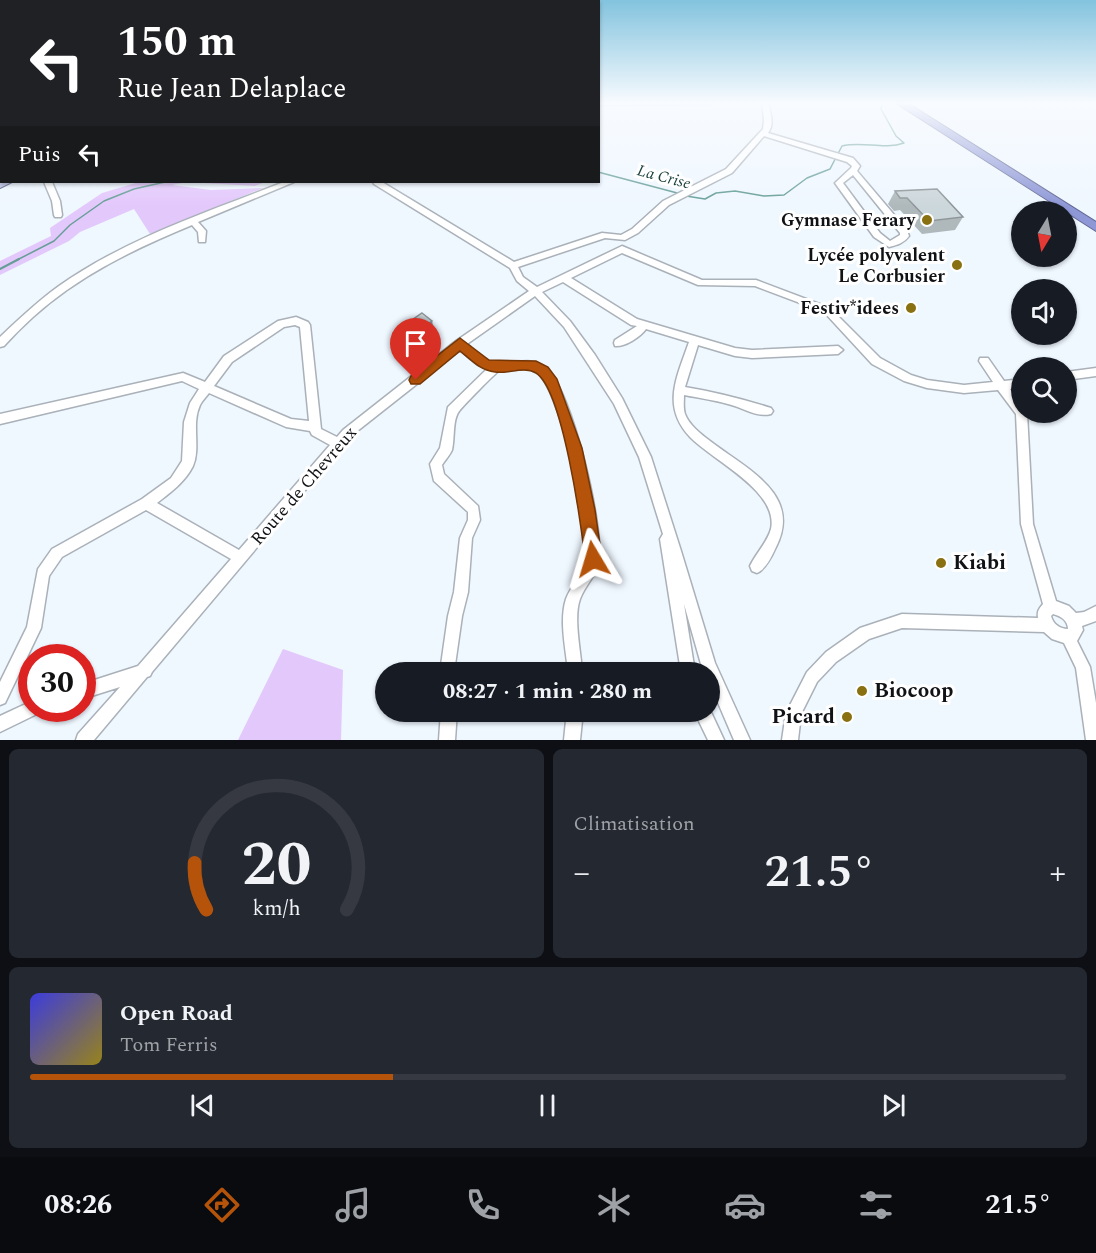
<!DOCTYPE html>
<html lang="fr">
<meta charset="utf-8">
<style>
:root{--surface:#171b24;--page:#242831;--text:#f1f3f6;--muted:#9ea1a6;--line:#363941;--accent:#b45309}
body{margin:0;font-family:Spectral,serif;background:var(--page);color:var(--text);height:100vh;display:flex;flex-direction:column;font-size:22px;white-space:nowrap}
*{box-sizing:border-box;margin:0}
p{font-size:20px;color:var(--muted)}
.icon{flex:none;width:33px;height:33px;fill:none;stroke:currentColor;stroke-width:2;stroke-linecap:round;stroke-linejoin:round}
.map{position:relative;height:740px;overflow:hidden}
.drawer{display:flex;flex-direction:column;gap:9px;padding:9px;background:#0d0f14;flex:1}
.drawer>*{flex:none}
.hud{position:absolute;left:0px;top:0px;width:600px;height:183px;box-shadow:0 2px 4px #0004;background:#202124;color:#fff;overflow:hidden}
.needle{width:39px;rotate:190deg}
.tools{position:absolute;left:1011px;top:201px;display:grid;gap:12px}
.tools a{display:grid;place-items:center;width:66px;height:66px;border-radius:50%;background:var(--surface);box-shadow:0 2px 4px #0004;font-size:30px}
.speed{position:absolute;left:18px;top:644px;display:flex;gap:12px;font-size:30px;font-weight:700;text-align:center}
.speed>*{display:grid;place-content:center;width:78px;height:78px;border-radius:50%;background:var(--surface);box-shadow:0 2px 4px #0004;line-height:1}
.speed .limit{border:9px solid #d22;background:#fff;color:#111}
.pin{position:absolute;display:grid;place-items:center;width:51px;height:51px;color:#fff;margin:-62px -26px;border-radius:50% 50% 50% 0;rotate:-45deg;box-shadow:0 0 6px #0007}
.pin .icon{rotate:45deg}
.me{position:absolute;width:66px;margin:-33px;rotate:353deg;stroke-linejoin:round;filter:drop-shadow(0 0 4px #0008)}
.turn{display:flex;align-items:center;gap:21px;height:126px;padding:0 18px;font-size:27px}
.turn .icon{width:78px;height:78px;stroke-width:2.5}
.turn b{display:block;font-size:42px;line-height:51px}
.then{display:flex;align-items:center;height:57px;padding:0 18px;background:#0003;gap:12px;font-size:22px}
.big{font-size:45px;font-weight:700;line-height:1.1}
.drawer .tile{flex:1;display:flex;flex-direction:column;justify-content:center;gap:9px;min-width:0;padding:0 21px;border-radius:9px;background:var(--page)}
.drawer .dial{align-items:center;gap:0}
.dial svg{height:156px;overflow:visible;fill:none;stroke:var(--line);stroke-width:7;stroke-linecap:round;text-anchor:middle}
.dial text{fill:var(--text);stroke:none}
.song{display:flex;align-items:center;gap:18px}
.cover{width:72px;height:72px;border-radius:9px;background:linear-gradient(135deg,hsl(240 70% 55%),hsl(50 70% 35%))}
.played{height:6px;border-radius:3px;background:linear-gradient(90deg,var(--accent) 35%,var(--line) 35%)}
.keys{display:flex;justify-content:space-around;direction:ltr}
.heat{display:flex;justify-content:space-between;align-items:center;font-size:33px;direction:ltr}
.drawer .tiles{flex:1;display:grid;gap:9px;grid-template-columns:1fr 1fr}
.tile:last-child{grid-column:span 2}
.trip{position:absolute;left:375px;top:662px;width:345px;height:60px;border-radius:30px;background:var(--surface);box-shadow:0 2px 4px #0004;font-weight:700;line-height:60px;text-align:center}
.dock{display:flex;height:96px;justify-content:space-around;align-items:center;background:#090b0e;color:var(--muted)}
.dock .icon{width:42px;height:42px}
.dock .current{color:var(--accent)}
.dock b{font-size:27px;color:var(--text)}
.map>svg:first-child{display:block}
.green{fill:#e3c8fc}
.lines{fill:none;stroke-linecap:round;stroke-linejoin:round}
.stream-far1{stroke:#669e97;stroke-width:1.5}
.stream{stroke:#669e97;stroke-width:2}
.minor-casing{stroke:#aab1b9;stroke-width:3}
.major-casing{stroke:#636993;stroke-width:2}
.highway-casing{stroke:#636993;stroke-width:2}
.minor{fill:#fff;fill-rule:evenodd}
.major{fill:#bcc1e7;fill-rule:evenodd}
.highway{fill:#8f98d7;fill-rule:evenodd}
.wall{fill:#afb9bc}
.shaded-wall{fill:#8f9699}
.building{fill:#ccd7db;stroke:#8f9699;stroke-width:1.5}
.route{fill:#b45309;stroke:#753606;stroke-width:1.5}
.poi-dot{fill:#897011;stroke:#fff;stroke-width:2}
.labels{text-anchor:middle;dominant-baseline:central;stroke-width:6;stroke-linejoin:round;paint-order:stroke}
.far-water-label{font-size:16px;font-style:italic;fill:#1c423d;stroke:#fff}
.poi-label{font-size:18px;font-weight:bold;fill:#101215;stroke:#fff;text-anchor:end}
.street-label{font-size:18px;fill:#101215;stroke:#fff}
.near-poi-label{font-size:21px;font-weight:bold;fill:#101215;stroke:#fff;text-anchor:start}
</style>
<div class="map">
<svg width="1096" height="740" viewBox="0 0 1096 740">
<rect width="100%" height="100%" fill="#eff7ff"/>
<path class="green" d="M139,182H265L255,186L187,182L172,185L211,190L263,188L150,234L134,209L80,232L69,241L0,275V261L51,236L50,228L102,193Z
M283,649L343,670L341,740H238Z"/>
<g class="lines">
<path class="stream-far1" d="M598,172L681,194
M686,196L705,199L716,193L735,191L764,196L784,195L807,178L830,169L842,146C863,141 884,150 904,143L896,136L881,109L882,104
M17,260L54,241L70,225L104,201L134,189L165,182"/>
<path class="stream" d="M0,269L19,259"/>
<g class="minor-casing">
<path id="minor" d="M598,102H714L711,104L598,105Z
M762,102H768C770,112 775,124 768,133L853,158L860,166L857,171L907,230L909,236C904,243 897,245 889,247L874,237L835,183L851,168L852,166L847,162L764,136L732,173L669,205L638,233L625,240L605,238L518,267L523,277L537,287L622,246L702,280H756L830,308L880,358L911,375L927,380L964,385L993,382L979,361L980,358H988L1004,381L1022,379V387L1010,389L1022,405V412L1027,413L1033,524L1056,601L1069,606L1076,613L1084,612L1096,606V621L1082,626L1083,630L1077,641L1090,667L1096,703V740H1086L1076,668L1064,643L1052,639L1044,632L902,628L869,639L836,662L817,682L801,714L798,740H782L786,713L807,672L826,652L860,628L902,614L1038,618C1037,611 1039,609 1043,604L1021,524L1016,414L998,390L964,393L927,388L904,381L872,364L824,312L755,286L698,285L622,253L571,278L637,319L735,348L752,350L838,346L843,350L838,354L752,358L735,356L698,345L685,387C715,392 743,399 771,408L773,411L771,414C756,418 742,407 728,404C714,400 699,398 684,395C684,401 683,408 685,414C689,425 701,434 710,441C745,468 803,494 776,547C772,556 766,569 757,573L752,571L750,566C756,553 767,543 771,529C779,491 712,460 690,437C661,406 677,377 689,342L646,329C640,337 625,347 615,346L614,343L615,340L637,326L631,325L563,282L542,292L570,321L595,355L622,398L651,457L681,551L715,663L750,740H734L710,684V672H704L701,664L684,604L695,672H681L660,539L663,534L639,457L614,404L564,327L535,296L467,344C474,350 481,358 489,361C507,369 529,353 546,368C572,390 603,524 599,559C598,574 585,585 580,599C573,618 581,652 582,672H568C566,649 559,621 566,599C571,585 585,573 586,558C590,529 560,384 535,371C529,368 505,368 499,371C495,373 464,405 460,410C452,419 455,438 452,450C450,455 445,460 442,465L444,474L478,506L480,520L472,538L468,592L462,616L454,672H440L448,616L454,592L460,538L468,520V512L434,481L430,464L440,448L448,407L487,369L478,365L460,350L351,436L152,672L150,676L147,677L94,740H76L78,734L120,687L82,699V684L138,666L231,559L146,510L62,557L49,576L41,628L5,703L0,705V682L27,627L38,569L52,549L142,499L171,478L182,461L184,422L190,403L199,389L182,381L0,424V414L183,373L205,382L224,356L278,321L296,317L308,322L310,325L321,429L337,437L343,430L456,341L529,291L517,281L510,268L374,184L373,182H382L514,262L602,233L621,235L632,229L663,201L726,169L763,129L764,120ZM853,175L900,233V235L890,241L880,233L843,183ZM295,325L300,327L309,421L291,419L214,386L232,362L284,327ZM209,393L286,427L310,431L312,435L330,445L239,550L157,503C171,492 185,482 193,466C201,447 191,424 200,405C202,401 206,397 209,393ZM1053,614C1061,616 1068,621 1068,629C1060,629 1053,624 1051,616Z
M44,182H52L60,201L62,215L61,217H55L54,215L52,201Z
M284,182H294L198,222L206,231L205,242H199L198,232L192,225C136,248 78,276 33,317C23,326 13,336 4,346L0,347V337C19,319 38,301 59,286C127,238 208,212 284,182Z
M1096,368V376L1066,380V372Z
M32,701V708H42L39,713L0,732V716Z
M710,710L724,740H708L694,711Z
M441,711H457L455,740H439Z
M567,711H583L580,740H564Z"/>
</g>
<g class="major-casing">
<path id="major" d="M0,181H2L12,182L0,188Z"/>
</g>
<g class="highway-casing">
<path id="highway" d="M894,102H906L1096,222V231Z"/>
</g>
<use href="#minor" class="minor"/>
<use href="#major" class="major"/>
<use href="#highway" class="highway"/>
</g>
<path class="wall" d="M895,191L963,217L955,230L922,234L900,210L894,211L888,204Z
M434,330L406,350L396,342L393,333Z"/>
<path class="shaded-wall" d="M432,321L434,330L406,350L403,341Z"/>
<path class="building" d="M937,189L963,217L929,221L907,198H900L895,191Z
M422,313L432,321L403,341L393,333Z"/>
<linearGradient id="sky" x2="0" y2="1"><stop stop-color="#83c3de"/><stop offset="0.5" stop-color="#f8fbff"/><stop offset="1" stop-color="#f8fbff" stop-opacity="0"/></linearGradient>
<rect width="1096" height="206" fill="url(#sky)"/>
<path class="route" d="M460,338L489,360L536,361L548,367L557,379L582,448L595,510L602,559L599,565L593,567L587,565L585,559C581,525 563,390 536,373C524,366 508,374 495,372C480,370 471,360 460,351L420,384H411L409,380L411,376Z"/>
<g class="poi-dot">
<circle cx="927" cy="220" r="6"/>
<circle cx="957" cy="265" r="6"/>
<circle cx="911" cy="308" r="6"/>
<circle cx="941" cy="563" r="6"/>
<circle cx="862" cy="691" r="6"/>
<circle cx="847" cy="717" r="6"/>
</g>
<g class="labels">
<g class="far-water-label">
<text transform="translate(664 177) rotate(15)">La Crise</text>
</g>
<g class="poi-label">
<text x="915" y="220">Gymnase Ferary</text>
<text x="945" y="255">Lycée polyvalent<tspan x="945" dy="21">Le Corbusier</tspan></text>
<text x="899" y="308">Festiv*idees</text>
</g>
<g class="street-label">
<text transform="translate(304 486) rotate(-49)">Route de Chevreux</text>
</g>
<g class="near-poi-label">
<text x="953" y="563">Kiabi</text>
<text x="874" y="691">Biocoop</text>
<text x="835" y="717" text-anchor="end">Picard</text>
</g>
</g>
</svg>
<div class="tools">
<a><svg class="needle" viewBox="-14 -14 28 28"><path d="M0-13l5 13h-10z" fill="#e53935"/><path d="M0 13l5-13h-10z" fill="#9ea1a6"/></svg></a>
<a><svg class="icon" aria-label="sound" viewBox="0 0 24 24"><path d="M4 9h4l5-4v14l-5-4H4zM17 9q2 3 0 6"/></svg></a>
<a><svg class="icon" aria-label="search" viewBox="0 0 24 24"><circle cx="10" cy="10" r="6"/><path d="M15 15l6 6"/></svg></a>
</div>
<div class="speed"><div class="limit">30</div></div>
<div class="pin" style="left:416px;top:380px;background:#d93025"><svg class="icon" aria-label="arrive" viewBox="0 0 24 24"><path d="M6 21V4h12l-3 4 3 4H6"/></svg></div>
<svg class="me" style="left:593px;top:559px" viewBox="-20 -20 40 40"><path d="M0-17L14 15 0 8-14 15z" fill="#b45309" stroke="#fff" stroke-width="4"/></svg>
<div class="trip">08:27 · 1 min · 280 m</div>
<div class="hud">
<div class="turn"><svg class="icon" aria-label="left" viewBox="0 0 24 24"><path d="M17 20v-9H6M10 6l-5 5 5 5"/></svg><div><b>150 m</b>Rue Jean Delaplace</div></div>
<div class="then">Puis<svg class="icon" aria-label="left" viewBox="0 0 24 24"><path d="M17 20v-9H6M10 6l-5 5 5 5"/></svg></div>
</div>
</div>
<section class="drawer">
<div class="tiles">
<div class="tile dial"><svg viewBox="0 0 100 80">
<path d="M14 69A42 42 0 1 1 86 69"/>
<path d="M14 69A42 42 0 0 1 8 45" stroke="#b45309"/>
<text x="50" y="56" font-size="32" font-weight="700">20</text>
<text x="50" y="72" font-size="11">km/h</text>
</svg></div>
<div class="tile"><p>Climatisation</p>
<div class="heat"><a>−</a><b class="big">21.5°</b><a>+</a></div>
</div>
<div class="tile">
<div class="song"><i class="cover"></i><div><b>Open Road</b><p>Tom Ferris</p></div></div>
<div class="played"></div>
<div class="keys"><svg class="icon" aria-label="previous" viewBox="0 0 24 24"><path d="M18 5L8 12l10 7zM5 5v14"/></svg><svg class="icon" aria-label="pause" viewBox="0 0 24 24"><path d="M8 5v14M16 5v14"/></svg><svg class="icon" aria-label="next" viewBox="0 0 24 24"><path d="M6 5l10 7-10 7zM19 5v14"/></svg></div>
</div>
</div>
</section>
<nav class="dock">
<b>08:26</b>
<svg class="icon current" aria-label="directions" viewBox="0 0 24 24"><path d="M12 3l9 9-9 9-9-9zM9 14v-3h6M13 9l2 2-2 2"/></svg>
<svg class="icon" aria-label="music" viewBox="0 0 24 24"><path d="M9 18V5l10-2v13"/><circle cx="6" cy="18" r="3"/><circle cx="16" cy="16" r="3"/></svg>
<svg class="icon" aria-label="phone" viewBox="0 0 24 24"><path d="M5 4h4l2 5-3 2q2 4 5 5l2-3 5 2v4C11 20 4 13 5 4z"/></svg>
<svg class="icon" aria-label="climate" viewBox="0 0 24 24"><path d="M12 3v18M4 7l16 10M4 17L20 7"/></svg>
<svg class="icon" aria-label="car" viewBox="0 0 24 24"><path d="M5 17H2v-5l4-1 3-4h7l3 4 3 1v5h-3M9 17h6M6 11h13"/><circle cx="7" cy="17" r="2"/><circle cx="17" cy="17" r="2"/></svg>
<svg class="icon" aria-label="filters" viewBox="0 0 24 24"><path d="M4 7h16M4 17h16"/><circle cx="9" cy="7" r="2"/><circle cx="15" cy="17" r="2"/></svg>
<b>21.5°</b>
</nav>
